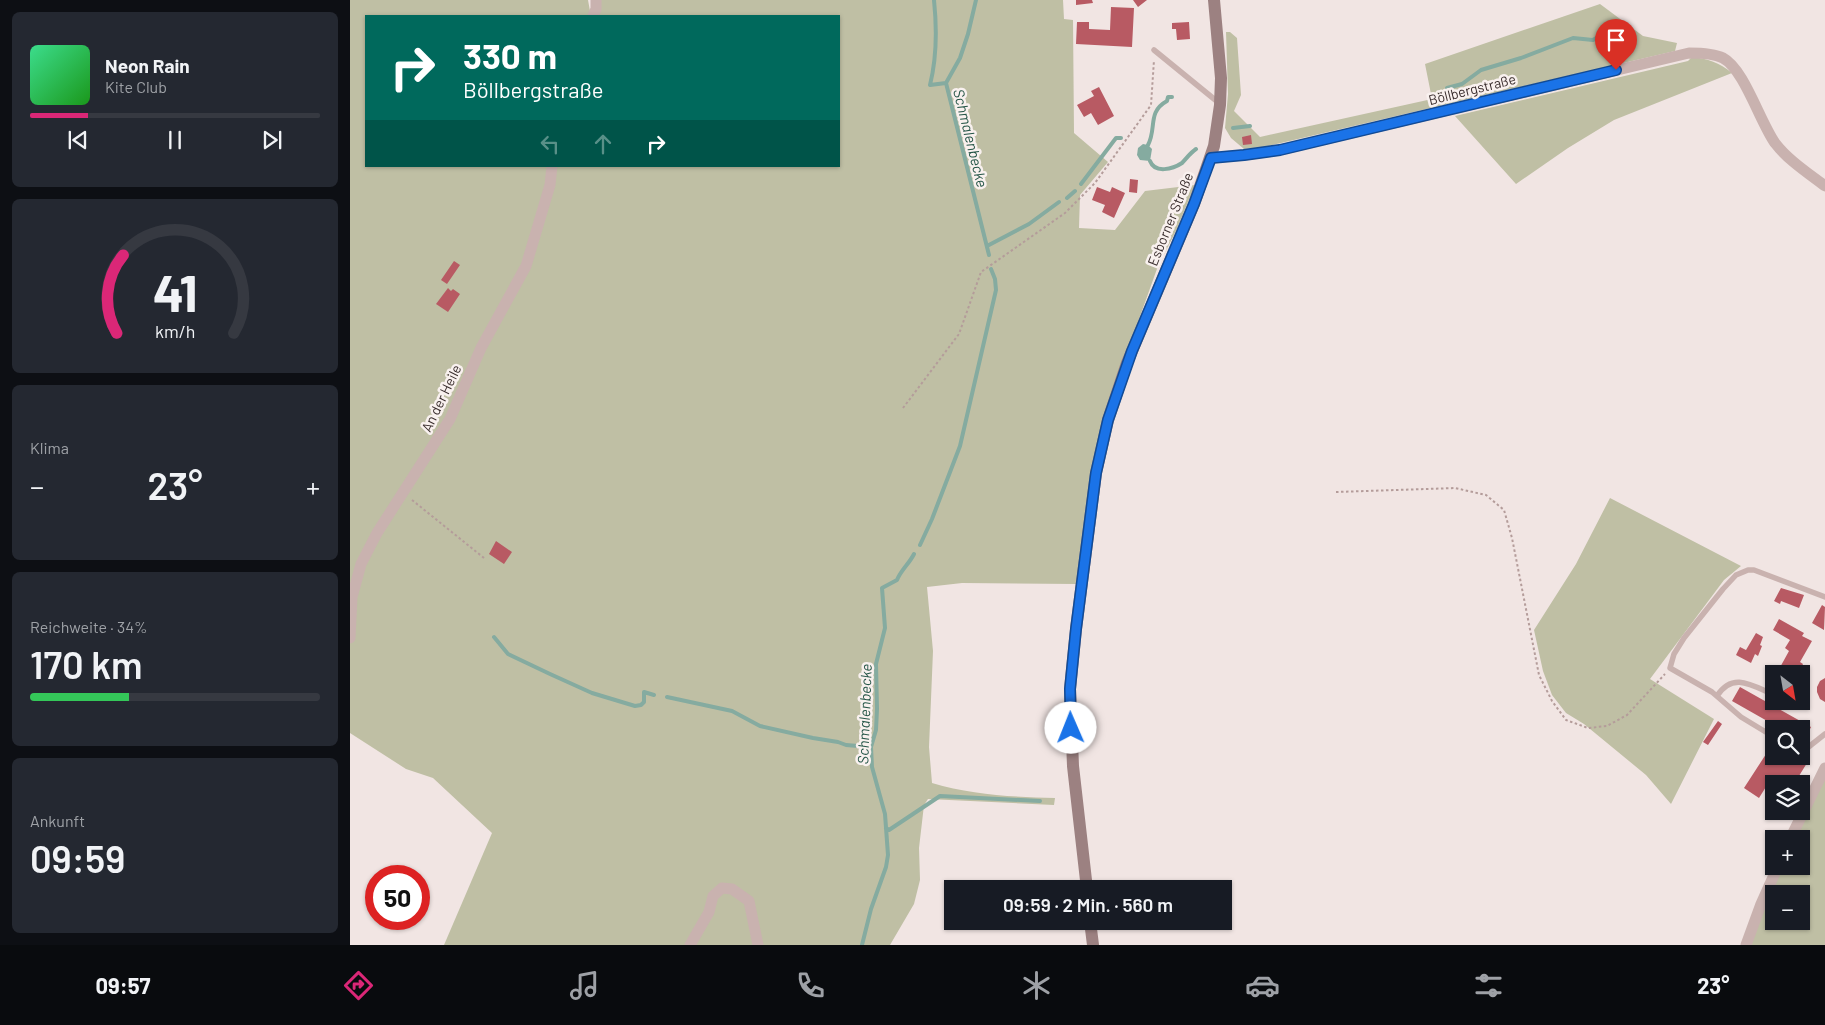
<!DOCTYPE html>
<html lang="de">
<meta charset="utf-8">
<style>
:root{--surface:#171b24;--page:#242831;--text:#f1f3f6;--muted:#9ea1a6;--line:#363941;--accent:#db2777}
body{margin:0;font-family:Barlow,sans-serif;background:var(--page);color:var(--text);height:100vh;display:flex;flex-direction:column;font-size:19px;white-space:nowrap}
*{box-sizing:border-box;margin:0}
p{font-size:16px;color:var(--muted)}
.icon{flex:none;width:28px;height:28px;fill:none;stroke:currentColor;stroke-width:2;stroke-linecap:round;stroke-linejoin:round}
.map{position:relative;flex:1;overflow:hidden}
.sheet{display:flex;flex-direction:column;gap:12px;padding:12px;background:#0d0f14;width:350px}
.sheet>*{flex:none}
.guide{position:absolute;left:15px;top:15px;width:475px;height:152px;border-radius:0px;box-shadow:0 1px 4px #0004;background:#00695c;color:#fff;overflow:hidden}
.needle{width:32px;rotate:149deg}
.fabs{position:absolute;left:1415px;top:665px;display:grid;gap:10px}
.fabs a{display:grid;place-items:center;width:45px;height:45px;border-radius:0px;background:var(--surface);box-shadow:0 1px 4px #0004;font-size:25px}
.speed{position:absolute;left:15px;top:865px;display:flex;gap:10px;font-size:25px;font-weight:700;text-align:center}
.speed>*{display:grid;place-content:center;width:65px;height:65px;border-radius:50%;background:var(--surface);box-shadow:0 1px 4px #0004;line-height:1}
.speed .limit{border:8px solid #d22;background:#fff;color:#111}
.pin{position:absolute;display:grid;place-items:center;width:42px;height:42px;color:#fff;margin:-51px -21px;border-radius:50% 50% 50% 0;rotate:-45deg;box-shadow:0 0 5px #0007}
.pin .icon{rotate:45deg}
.me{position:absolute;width:55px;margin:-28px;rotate:359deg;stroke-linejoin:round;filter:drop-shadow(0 0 4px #0008)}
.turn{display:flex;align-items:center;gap:18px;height:105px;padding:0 15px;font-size:22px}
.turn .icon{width:65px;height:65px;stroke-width:2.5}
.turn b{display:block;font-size:35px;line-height:42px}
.lanes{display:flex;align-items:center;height:48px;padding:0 15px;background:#0003;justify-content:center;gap:25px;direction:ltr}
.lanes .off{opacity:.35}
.big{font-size:38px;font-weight:600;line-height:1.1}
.sheet .widget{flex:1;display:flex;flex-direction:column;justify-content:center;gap:8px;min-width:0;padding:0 18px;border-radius:8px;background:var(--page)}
.sheet .dial{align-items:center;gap:0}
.dial svg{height:130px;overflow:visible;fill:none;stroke:var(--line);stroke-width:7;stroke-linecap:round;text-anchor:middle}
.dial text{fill:var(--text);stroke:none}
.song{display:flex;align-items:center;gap:15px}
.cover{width:60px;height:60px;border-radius:8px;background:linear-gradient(135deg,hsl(150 70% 55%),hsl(120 70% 35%))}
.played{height:5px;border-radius:2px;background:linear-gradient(90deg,var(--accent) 20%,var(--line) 20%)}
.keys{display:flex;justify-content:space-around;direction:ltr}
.heat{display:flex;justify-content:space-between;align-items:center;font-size:28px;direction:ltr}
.charge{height:8px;border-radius:4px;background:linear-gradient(90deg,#34c759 34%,var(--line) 0)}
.trip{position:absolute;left:594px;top:880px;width:288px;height:50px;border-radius:0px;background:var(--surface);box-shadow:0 1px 4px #0004;font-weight:600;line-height:50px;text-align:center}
.tab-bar{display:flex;height:80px;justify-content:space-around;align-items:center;background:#090b0e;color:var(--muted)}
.tab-bar .icon{width:35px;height:35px}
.tab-bar .selected{color:var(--accent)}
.tab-bar b{font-size:22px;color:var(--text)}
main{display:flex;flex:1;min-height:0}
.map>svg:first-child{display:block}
.green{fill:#bfbfa4;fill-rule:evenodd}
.water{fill:#85aba0}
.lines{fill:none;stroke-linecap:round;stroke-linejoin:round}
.stream{stroke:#85aba0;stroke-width:4}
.building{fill:#b85a63}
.path{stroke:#b49c9a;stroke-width:2;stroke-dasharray:2.5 2.5;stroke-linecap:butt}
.lane{stroke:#c9b2af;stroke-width:5.5}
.street{stroke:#c9b2af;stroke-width:11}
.secondary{stroke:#9c8181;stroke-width:12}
.route-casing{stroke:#114b97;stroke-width:12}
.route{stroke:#1a73e8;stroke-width:9}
.labels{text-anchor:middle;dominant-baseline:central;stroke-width:5;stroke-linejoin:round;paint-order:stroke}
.street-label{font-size:14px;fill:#392d2d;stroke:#f9f1ef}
.water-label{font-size:15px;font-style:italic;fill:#265648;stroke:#f9f1ef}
</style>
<main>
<section class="sheet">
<div class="widget">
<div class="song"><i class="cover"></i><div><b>Neon Rain</b><p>Kite Club</p></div></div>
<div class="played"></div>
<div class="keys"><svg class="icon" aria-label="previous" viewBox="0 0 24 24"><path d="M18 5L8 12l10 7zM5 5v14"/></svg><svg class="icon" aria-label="pause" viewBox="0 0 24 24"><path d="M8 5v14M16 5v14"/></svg><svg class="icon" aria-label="next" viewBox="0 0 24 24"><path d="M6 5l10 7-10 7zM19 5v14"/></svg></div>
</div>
<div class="widget dial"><svg viewBox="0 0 100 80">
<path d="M14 69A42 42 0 1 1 86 69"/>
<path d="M14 69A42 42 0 0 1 18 21" stroke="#db2777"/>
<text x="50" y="56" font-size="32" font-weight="700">41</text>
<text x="50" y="72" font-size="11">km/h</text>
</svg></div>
<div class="widget"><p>Klima</p>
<div class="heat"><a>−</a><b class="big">23°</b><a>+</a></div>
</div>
<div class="widget"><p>Reichweite · 34%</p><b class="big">170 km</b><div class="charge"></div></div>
<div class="widget"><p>Ankunft</p><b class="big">09:59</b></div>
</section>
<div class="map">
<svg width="1475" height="945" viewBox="0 0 1475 945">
<rect width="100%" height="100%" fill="#f1e5e3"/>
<path class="green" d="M0,0H238L240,11L238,16H16V166H489V16H248L251,0H713L714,19L723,20L724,133L758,162L730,195L729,228L765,230L795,191L845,185L826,231L808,266L783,336L726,584L612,583L577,587L583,651L579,747L582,783C622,795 663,797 705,798L704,805L578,799L574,805L569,848L570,880L564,904L540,945H94L142,833L83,778L56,769L0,733Z
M1250,4L1293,36L1327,43L1325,51L914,147L894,149L881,138L875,128L878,94L876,32H880L887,38L891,95L884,111L910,137L1082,99L1075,64Z
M1342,57C1358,59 1369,62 1382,73L1264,120L1218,148L1166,184L1105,116L1338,61Z
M1260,498L1391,566L1374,580L1300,679L1364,719L1321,804L1296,775L1234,724L1216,713L1202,695L1193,671L1184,630L1226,564Z
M1475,777V945H1399L1431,866H1451V839H1444ZM1424,894H1451V921H1424Z"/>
<path class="water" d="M793,144L798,145L802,149L800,161L790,160L787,155L788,148Z"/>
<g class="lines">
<path class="stream" d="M584,0C587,29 587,57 580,85L596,83
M626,0L618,34L610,58L596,83L639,255
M1097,88L1112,84L1131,70L1171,58L1223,38L1243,40L1248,37
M883,128L900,126
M798,145C807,128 797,112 817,101L818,97H822
M800,161C805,174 823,169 832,163C837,158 840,153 846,149
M731,184L766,138H771
M717,198L725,191
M637,246L679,224L709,202
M570,545L582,519L610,446L646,290L645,279L641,269
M144,637L158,654L200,674L242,693L285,706L291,705L294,702V692L304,695
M317,697L382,711L410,726L463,738L488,742L496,745L508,746L521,751
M536,828L539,830L590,796L690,801
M512,945L521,909L536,867L538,855L535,814L522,767L521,747L526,730L527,709L526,664L535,628L532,588L547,580C551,570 559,564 564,554"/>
</g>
<path class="building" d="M726,0H742L743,3L726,5Z
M783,0H797L788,7Z
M761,7L784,8L782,47L726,44L727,22H739V29L760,30Z
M839,22L840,39L827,40L826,29H822V23Z
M749,87L764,116L748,125L741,113L734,117L727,105L744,96L741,91Z
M901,135L902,144L893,145L892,137Z
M780,179L788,180L787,193L779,192Z
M747,187L760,192L762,187L775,193L764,218L752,212L755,205L742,200Z
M104,261L110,265L97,284L91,280Z
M98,288L101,291L103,289L110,294L98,312L86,304Z
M146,541L162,552L154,564L139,554Z
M1431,588L1454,595L1449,608L1431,601L1430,604L1424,601Z
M1472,605L1475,607L1474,630L1462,623Z
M1429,619L1454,633L1452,636L1462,641L1450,662L1453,664L1448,674L1440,671L1439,674H1432L1428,671L1439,651L1435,648L1440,640L1423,630Z
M1406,633L1413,637L1410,645L1412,646L1408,656L1405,654L1401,663L1386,655L1390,647L1396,650Z
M1475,678V702L1470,699L1467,692V687L1470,681Z
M1451,679L1458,683L1451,694Z
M1390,687L1461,727L1453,743L1451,742V729H1426V726L1382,701Z
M1368,721L1372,724L1358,745L1353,742Z
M1418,751L1430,759L1431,756H1447L1457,763L1444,784H1424V785L1419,782L1409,798L1394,788Z"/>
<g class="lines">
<path class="path" d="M553,408L609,334L631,272L715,213L745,183L801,105L804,60
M986,492L1105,488L1136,495L1154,510L1162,538L1189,675L1202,701L1216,720L1238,728L1257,726L1277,715L1315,674
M62,500L134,558"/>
<path class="lane" d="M804,50L869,103
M1367,696C1383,671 1403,686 1424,695
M1424,737L1391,717L1362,692L1320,668L1324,654L1334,638L1373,589L1386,575L1398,570H1404L1475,597
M1451,750L1456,749L1475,734"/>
<path class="street" d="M243,16L246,9V0
M861,158L894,155L930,150L1339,53C1349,53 1363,53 1373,58C1394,69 1410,122 1425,143C1438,160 1458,173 1475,186
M0,638L2,597L11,564L27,533L100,419L131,348L176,266L200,185L202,166
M1440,839L1475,768
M340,945L359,912L363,896L372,888L382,889L399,901L408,945
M1396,945L1411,904L1428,866"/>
<path class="secondary" d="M737,889L723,766L720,689L726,629L746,473L758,420L777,363L844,204L864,146L870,105L871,78L864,0
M740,921L743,945"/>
</g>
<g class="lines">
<g class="route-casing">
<path id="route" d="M721,728L720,689L726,629L746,473L758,420L782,351L844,204L861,158L894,155L930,150L1266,70"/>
</g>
<use href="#route" class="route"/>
</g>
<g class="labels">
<g class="street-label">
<text transform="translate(1122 89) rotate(-14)">Böllbergstraße</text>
<text transform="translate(820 219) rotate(-68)">Esborner Straße</text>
<text transform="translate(91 398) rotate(-64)">An der Heile</text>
</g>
<g class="water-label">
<text transform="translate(621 138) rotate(76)">Schmalenbecke</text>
<text transform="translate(514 714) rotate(-88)">Schmalenbecke</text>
</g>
</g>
</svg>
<div class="fabs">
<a><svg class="needle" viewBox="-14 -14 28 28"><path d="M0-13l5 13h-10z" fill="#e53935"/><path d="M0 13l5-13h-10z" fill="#9ea1a6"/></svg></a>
<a><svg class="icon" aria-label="search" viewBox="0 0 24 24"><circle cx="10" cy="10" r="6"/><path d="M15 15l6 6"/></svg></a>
<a><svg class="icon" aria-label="layers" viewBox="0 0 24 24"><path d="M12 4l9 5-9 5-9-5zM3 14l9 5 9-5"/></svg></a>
<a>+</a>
<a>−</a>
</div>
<div class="speed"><div class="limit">50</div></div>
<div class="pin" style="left:1266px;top:70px;background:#d93025"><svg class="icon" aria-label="arrive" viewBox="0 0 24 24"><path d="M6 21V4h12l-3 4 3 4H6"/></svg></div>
<svg class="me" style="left:721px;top:728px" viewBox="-20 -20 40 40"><circle r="19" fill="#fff"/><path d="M0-13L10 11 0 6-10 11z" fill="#1a73e8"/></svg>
<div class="trip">09:59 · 2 Min. · 560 m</div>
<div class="guide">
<div class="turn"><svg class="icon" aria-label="right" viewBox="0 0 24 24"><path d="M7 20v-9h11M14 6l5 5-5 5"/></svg><div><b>330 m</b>Böllbergstraße</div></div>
<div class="lanes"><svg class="icon off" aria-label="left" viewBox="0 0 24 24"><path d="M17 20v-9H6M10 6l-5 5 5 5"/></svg><svg class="icon off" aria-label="ahead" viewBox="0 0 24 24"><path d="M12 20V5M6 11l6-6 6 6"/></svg><svg class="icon" aria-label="right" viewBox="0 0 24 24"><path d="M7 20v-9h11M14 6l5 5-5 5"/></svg></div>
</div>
</div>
</main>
<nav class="tab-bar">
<b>09:57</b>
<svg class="icon selected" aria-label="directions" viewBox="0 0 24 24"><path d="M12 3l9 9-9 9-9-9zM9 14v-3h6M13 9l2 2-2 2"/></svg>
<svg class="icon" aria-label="music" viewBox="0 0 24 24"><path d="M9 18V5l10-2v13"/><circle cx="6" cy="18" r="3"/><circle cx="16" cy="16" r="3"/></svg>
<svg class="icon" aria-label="phone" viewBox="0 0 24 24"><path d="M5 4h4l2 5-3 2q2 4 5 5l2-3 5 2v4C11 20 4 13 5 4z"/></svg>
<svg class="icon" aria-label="climate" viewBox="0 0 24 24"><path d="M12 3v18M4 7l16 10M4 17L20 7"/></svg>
<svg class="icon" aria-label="car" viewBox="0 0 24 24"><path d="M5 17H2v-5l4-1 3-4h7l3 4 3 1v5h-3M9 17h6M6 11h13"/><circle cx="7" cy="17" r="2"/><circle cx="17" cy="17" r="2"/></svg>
<svg class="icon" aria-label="filters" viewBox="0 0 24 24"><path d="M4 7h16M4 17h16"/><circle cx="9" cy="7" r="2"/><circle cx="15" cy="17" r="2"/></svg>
<b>23°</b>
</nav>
